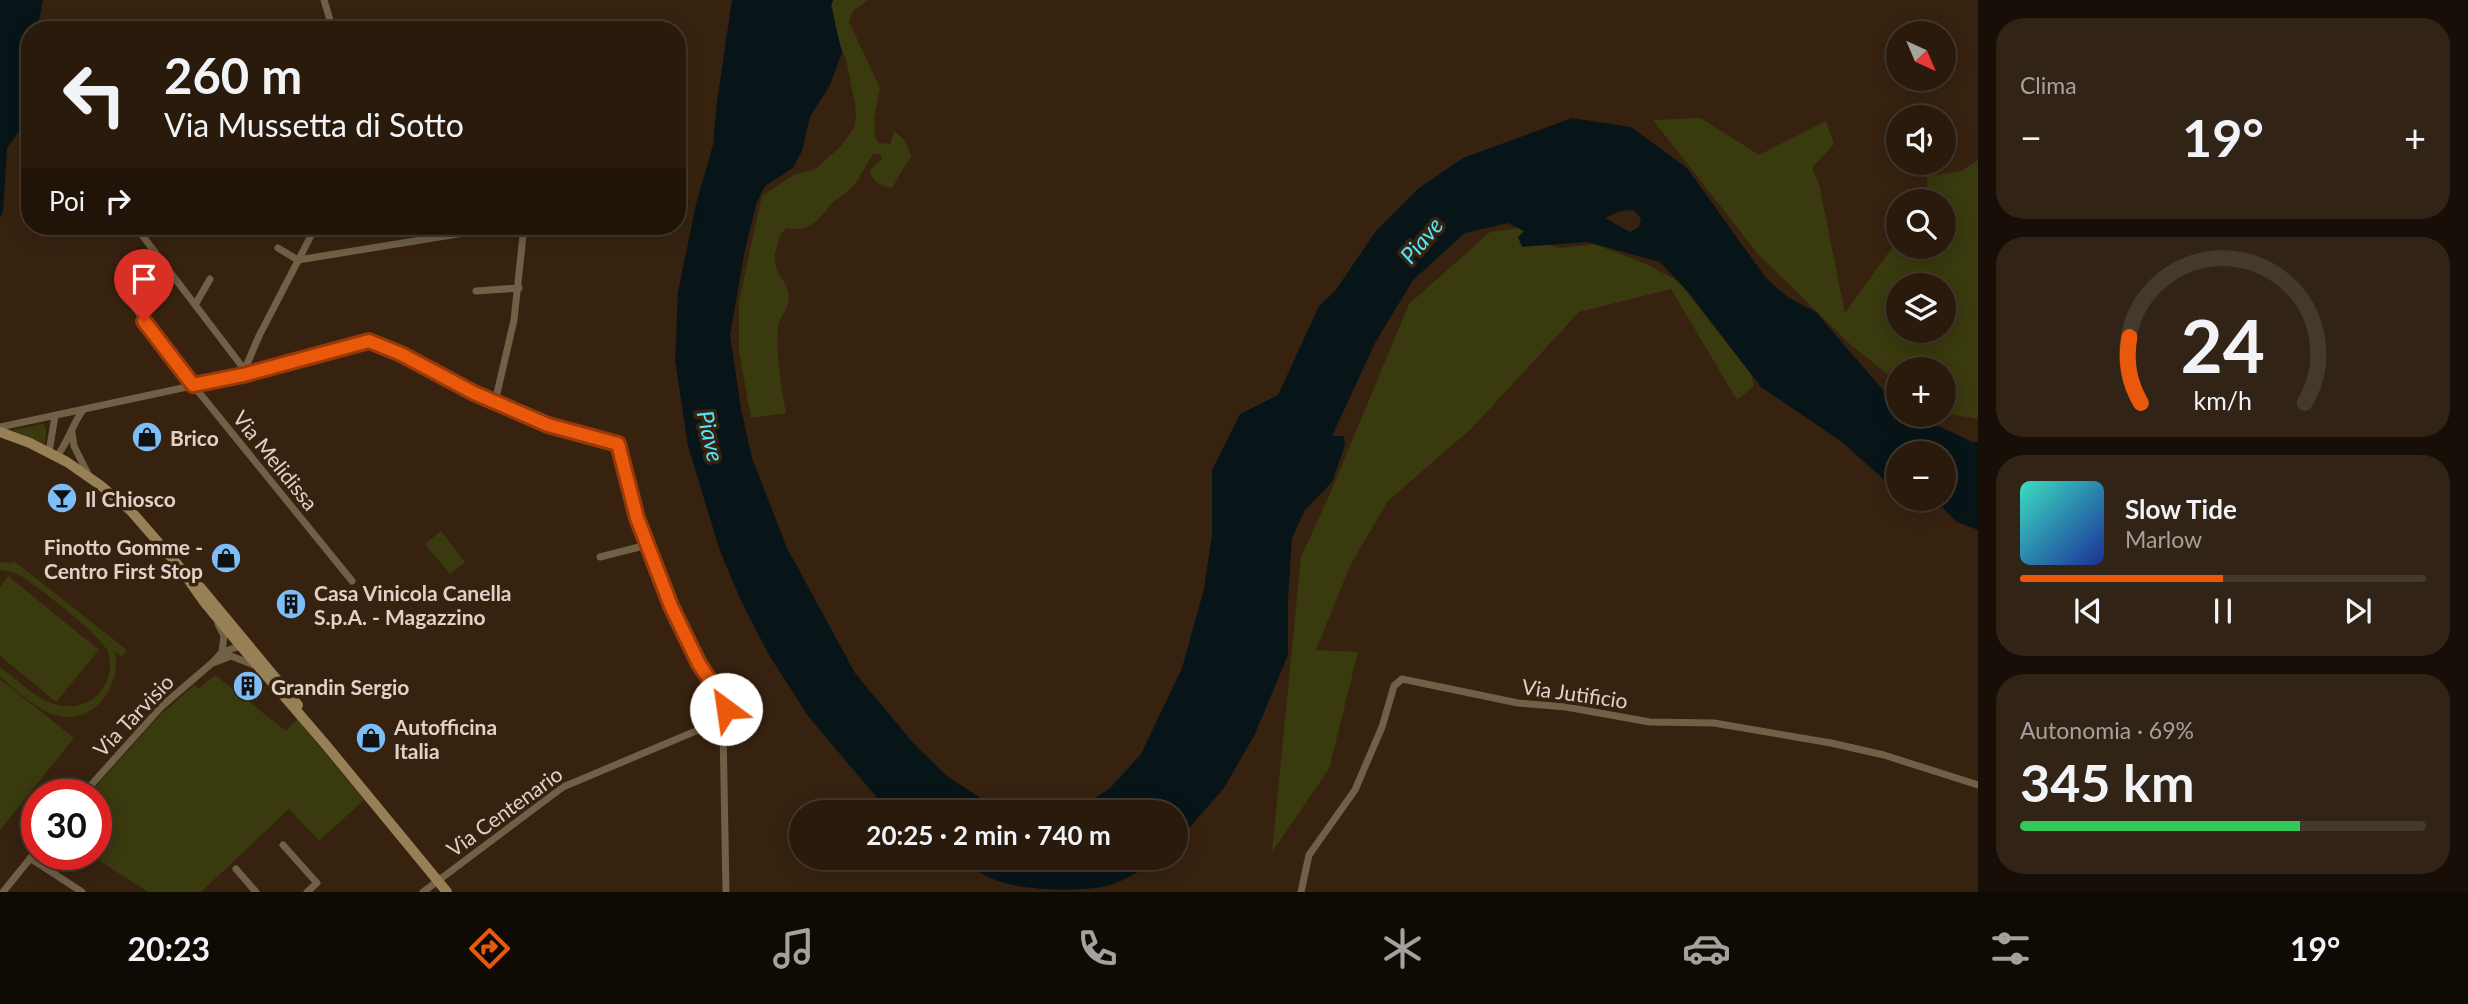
<!DOCTYPE html>
<html lang="it">
<meta charset="utf-8">
<style>
:root{--surface:#291a0c;--page:#312315;--text:#f1f3f6;--muted:#a5a19d;--line:#45382d;--accent:#ea580c}
body{margin:0;font-family:Lato,sans-serif;background:var(--page);color:var(--text);height:100vh;display:flex;flex-direction:column;font-size:26px;white-space:nowrap}
*{box-sizing:border-box;margin:0}
p{font-size:23px;color:var(--muted)}
.icon{flex:none;width:38px;height:38px;fill:none;stroke:currentColor;stroke-width:2;stroke-linecap:round;stroke-linejoin:round}
.map{position:relative;flex:1;overflow:hidden}
.drawer{display:flex;flex-direction:column;gap:18px;padding:18px;background:#170e07;width:490px}
.drawer>*{flex:none}
.banner{position:absolute;left:21px;top:21px;width:665px;height:214px;border-radius:28px;box-shadow:0 4px 18px #0003,0 0 0 2px var(--line);background:#291a0c;color:var(--text);overflow:hidden}
.needle{width:46px;rotate:136deg}
.tools{position:absolute;left:1886px;top:21px;display:grid;gap:14px}
.tools a{display:grid;place-items:center;width:70px;height:70px;border-radius:50%;background:var(--surface);box-shadow:0 4px 18px #0003,0 0 0 2px var(--line);font-size:35px}
.speed{position:absolute;left:21px;top:779px;display:flex;gap:14px;font-size:35px;font-weight:700;text-align:center}
.speed>*{display:grid;place-content:center;width:91px;height:91px;border-radius:50%;background:var(--surface);box-shadow:0 4px 18px #0003,0 0 0 2px var(--line);line-height:1}
.speed .limit{border:10px solid #d22;background:#fff;color:#111}
.pin{position:absolute;display:grid;place-items:center;width:60px;height:60px;color:#fff;margin:-72px -30px;border-radius:50% 50% 50% 0;rotate:-45deg;box-shadow:0 0 7px #0007}
.pin .icon{rotate:45deg}
.me{position:absolute;width:77px;margin:-38px;rotate:329deg;stroke-linejoin:round;filter:drop-shadow(0 0 5px #0008)}
.turn{display:flex;align-items:center;gap:24px;height:147px;padding:0 28px;font-size:32px}
.turn .icon{width:91px;height:91px;stroke-width:2.5}
.turn b{display:block;font-size:49px;line-height:60px}
.then{display:flex;align-items:center;height:66px;padding:0 28px;background:#0003;gap:14px;font-size:26px}
.big{font-size:52px;font-weight:700;line-height:1.1}
.drawer .card{flex:1;display:flex;flex-direction:column;justify-content:center;gap:10px;min-width:0;padding:0 24px;border-radius:28px;background:var(--page)}
.drawer .dial{align-items:center;gap:0}
.dial svg{height:182px;overflow:visible;fill:none;stroke:var(--line);stroke-width:7;stroke-linecap:round;text-anchor:middle}
.dial text{fill:var(--text);stroke:none}
.song{display:flex;align-items:center;gap:21px}
.cover{width:84px;height:84px;border-radius:10px;background:linear-gradient(135deg,hsl(170 70% 55%),hsl(230 70% 35%))}
.played{height:7px;border-radius:4px;background:linear-gradient(90deg,var(--accent) 50%,var(--line) 50%)}
.keys{display:flex;justify-content:space-around;direction:ltr}
.heat{display:flex;justify-content:space-between;align-items:center;font-size:38px;direction:ltr}
.charge{height:10px;border-radius:5px;background:linear-gradient(90deg,#34c759 69%,var(--line) 0)}
.trip{position:absolute;left:789px;top:800px;width:399px;height:70px;border-radius:35px;background:var(--surface);box-shadow:0 4px 18px #0003,0 0 0 2px var(--line);font-weight:700;line-height:70px;text-align:center}
.menu{display:flex;height:112px;justify-content:space-around;align-items:center;background:#100a05;color:var(--muted)}
.menu .icon{width:49px;height:49px}
.menu .selected{color:var(--accent)}
.menu b{font-size:32px;color:var(--text)}
main{display:flex;flex:1;min-height:0}
.map>svg:first-child{display:block}
.green{fill:#393a0e;fill-rule:evenodd}
.water{fill:#081518;fill-rule:evenodd}
.lines{fill:none;stroke-linecap:round;stroke-linejoin:round}
.minor{stroke:#6f6046;stroke-width:7}
.secondary{stroke:#978055;stroke-width:10}
.route-casing{stroke:#983908;stroke-width:18}
.route{stroke:#ea580c;stroke-width:12}
.labels{text-anchor:middle;dominant-baseline:central;stroke-width:7;stroke-linejoin:round;paint-order:stroke}
.poi-label{font-size:21px;font-weight:bold;fill:#e0d2c7;stroke:#372210;text-anchor:start}
.street-label{font-size:21px;fill:#e0d2c7;stroke:#372210}
.water-label{font-size:23px;font-style:italic;fill:#52e6fc;stroke:#372210}
</style>
<main>
<div class="map">
<svg width="1978" height="892" viewBox="0 0 1978 892">
<rect width="100%" height="100%" fill="#372210"/>
<path class="green" d="M833,0H868L853,11L849,22L880,88L874,119L875,127L874,134L878,143L890,144L895,131L905,141L911,156L892,188C880,186 872,182 870,170L882,159L880,154H874C865,164 862,176 853,186C846,195 834,199 828,208C816,223 807,232 787,228C780,233 779,238 777,246C768,273 788,277 789,297C790,308 779,316 778,327C776,356 781,385 786,413L751,418L739,350V301L762,196L795,174L814,170L840,147L854,128L856,115L855,103L846,60L833,25L834,13L831,5Z
M1701,118L1759,155L1826,121L1834,144L1812,168L1819,184L1845,313L1899,238V247H1925L1930,249V247H1944V201H1928L1927,176L1961,171L1978,160V419L1944,413V369H1899V383L1852,346L1758,254L1653,120ZM1899,285H1944V331H1899Z
M1519,228L1533,241L1561,248L1594,244L1646,264L1678,281L1751,374L1754,386L1737,400L1671,289L1579,312L1472,428L1388,501L1350,566L1316,650L1358,652L1329,769L1272,852L1301,557L1329,496L1409,304L1490,232Z
M43,424L46,429L45,444L12,430Z
M441,531L465,562L450,574L425,544Z
M14,561L127,650L122,657L115,651C122,685 94,727 55,715C35,709 16,689 0,677V667C23,684 48,713 79,705C90,702 99,696 104,686C111,675 112,662 107,650C100,634 38,587 21,576C14,572 7,571 0,570V562L12,563Z
M8,576L99,650L56,702L0,656V587Z
M215,675L286,731L297,719L364,800L319,841L289,809L201,892H148L89,854H96V794H89L161,714L195,685L198,689Z
M0,679L74,738L0,830Z"/>
<path class="water" d="M0,0H43L37,30H30V116L7,148L3,213L0,217Z
M732,0H833L831,5L842,53L830,85L810,117L802,151L793,168L765,186L756,204L744,255L730,335L741,409L752,458L787,548L855,673L915,745L948,777L981,798L1014,812H889L808,716L769,655L742,603L720,551L688,446L675,360L678,292L696,204L713,145L717,101Z
M1572,118L1631,127L1687,168L1766,278L1789,298L1816,312L1888,396L1899,404V415H1916L1972,442H1978V530L1957,522L1943,508L1916,509L1905,499H1944V453H1899V493L1842,442L1761,387L1689,293L1660,262L1587,242L1522,247L1518,237L1524,231L1508,223L1465,233L1413,280L1375,343L1332,436H1344L1345,445L1332,482L1305,510L1292,538L1288,600V655L1255,734L1224,788L1176,843V812H1073L1109,789L1141,754L1182,668L1204,589L1212,535V470L1240,414L1278,395L1319,306L1335,291L1376,231L1419,188L1463,158ZM1634,210L1641,219L1639,227L1630,232L1605,218L1620,211Z
M956,858H1159C1144,869 1125,881 1107,886C1081,892 1029,890 1004,883C987,878 971,867 956,858Z"/>
<g class="lines">
<path class="minor" d="M324,0L333,30
M135,226L244,369
M315,228L326,226
M278,248L298,260L507,226
M476,291L519,288
M123,292L193,385L352,581
M195,305L210,279
M244,371L259,336L316,226
M495,402L514,320L524,226
M0,427L243,375L369,341L401,354L474,393L548,424L618,445L630,495L647,545L671,605L699,664L724,701L726,718L721,724L703,728L563,787L423,892
M72,433L74,446L88,474
M49,452L55,416
M57,456C68,442 72,425 83,410
M600,557L647,545
M222,652L244,645
M213,663L231,656L254,665
M721,724L723,727L726,892
M83,794L162,706L212,663L222,652L224,636L218,624
M283,845L317,883L307,892
M30,858L82,892
M236,869L256,892
M3,892L37,850
M1301,892L1309,855L1355,790L1382,727L1394,686L1402,679L1518,703L1566,707L1650,722L1714,723L1831,743L1884,755L1978,785"/>
<path class="secondary" d="M0,432L30,443L67,462L100,485L131,511L178,565L205,603L240,645L326,745L447,892
M200,587L298,705"/>
</g>
<g class="lines">
<g class="route-casing">
<path id="route" d="M144,321L193,385L243,375L369,341L401,354L474,393L548,425L618,444L637,518L671,606L699,664L724,701L726,709"/>
</g>
<use href="#route" class="route"/>
</g>
<defs>
<g id="shop-disc" transform="scale(1.575)"><circle r="9.5" fill="#7bbef8" stroke="#372210"/><path d="M-5-2.5h2.3a2.7 3.5 0 0 1 5.4 0H5L5.5 6h-11ZM-1.5-2.5h3a1.5 2.3 0 0 0-3 0Z" fill="#111"/></g>
<g id="bar-disc" transform="scale(1.575)"><circle r="9.5" fill="#7bbef8" stroke="#372210"/><path d="M-6-5H6L.8 .8V4.5H3.5V6h-7V4.5H-.8V.8Z" fill="#111"/></g>
<g id="building-disc" transform="scale(1.575)"><circle r="9.5" fill="#7bbef8" stroke="#372210"/><path d="M-4-6H4V6H1V3H-1V6H-4ZM-2.5-4.3h1.7v1.8h-1.7ZM.8-4.3h1.7v1.8H.8ZM-2.5-1h1.7V.8h-1.7ZM.8-1h1.7V.8H.8Z" fill="#111"/></g>
</defs>
<g fill-rule="evenodd">
<use href="#shop-disc" x="147" y="437"/>
<use href="#bar-disc" x="62" y="498"/>
<use href="#shop-disc" x="226" y="558"/>
<use href="#building-disc" x="291" y="604"/>
<use href="#building-disc" x="248" y="686"/>
<use href="#shop-disc" x="371" y="738"/>
</g>
<g class="labels">
<g class="poi-label">
<text x="170" y="437">Brico</text>
<text x="85" y="498">Il Chiosco</text>
<text x="203" y="546" text-anchor="end">Finotto Gomme -<tspan x="203" dy="24">Centro First Stop</tspan></text>
<text x="314" y="592">Casa Vinicola Canella<tspan x="314" dy="24">S.p.A. - Magazzino</tspan></text>
<text x="271" y="686">Grandin Sergio</text>
<text x="394" y="726">Autofficina<tspan x="394" dy="24">Italia</tspan></text>
</g>
<g class="street-label">
<text transform="translate(276 460) rotate(51)">Via Melidissa</text>
<text transform="translate(1575 693) rotate(8)">Via Jutificio</text>
<text transform="translate(133 715) rotate(-46)">Via Tarvisio</text>
<text transform="translate(504 811) rotate(-36)">Via Centenario</text>
</g>
<g class="water-label">
<text transform="translate(1421 240) rotate(-50)">Piave</text>
<text transform="translate(711 436) rotate(77)">Piave</text>
</g>
</g>
</svg>
<div class="tools">
<a><svg class="needle" viewBox="-14 -14 28 28"><path d="M0-13l5 13h-10z" fill="#e53935"/><path d="M0 13l5-13h-10z" fill="#a5a19d"/></svg></a>
<a><svg class="icon" aria-label="sound" viewBox="0 0 24 24"><path d="M4 9h4l5-4v14l-5-4H4zM17 9q2 3 0 6"/></svg></a>
<a><svg class="icon" aria-label="search" viewBox="0 0 24 24"><circle cx="10" cy="10" r="6"/><path d="M15 15l6 6"/></svg></a>
<a><svg class="icon" aria-label="layers" viewBox="0 0 24 24"><path d="M12 4l9 5-9 5-9-5zM3 14l9 5 9-5"/></svg></a>
<a>+</a>
<a>−</a>
</div>
<div class="speed"><div class="limit">30</div></div>
<div class="pin" style="left:144px;top:321px;background:#d93025"><svg class="icon" aria-label="arrive" viewBox="0 0 24 24"><path d="M6 21V4h12l-3 4 3 4H6"/></svg></div>
<svg class="me" style="left:726px;top:709px" viewBox="-20 -20 40 40"><circle r="19" fill="#fff"/><path d="M0-13L10 11 0 6-10 11z" fill="#ea580c"/></svg>
<div class="trip">20:25 · 2 min · 740 m</div>
<div class="banner">
<div class="turn"><svg class="icon" aria-label="left" viewBox="0 0 24 24"><path d="M17 20v-9H6M10 6l-5 5 5 5"/></svg><div><b>260 m</b>Via Mussetta di Sotto</div></div>
<div class="then">Poi<svg class="icon" aria-label="right" viewBox="0 0 24 24"><path d="M7 20v-9h11M14 6l5 5-5 5"/></svg></div>
</div>
</div>
<section class="drawer">
<div class="card"><p>Clima</p>
<div class="heat"><a>−</a><b class="big">19°</b><a>+</a></div>
</div>
<div class="card dial"><svg viewBox="0 0 100 80">
<path d="M14 69A42 42 0 1 1 86 69"/>
<path d="M14 69A42 42 0 0 1 9 40" stroke="#ea580c"/>
<text x="50" y="56" font-size="32" font-weight="700">24</text>
<text x="50" y="72" font-size="11">km/h</text>
</svg></div>
<div class="card">
<div class="song"><i class="cover"></i><div><b>Slow Tide</b><p>Marlow</p></div></div>
<div class="played"></div>
<div class="keys"><svg class="icon" aria-label="previous" viewBox="0 0 24 24"><path d="M18 5L8 12l10 7zM5 5v14"/></svg><svg class="icon" aria-label="pause" viewBox="0 0 24 24"><path d="M8 5v14M16 5v14"/></svg><svg class="icon" aria-label="next" viewBox="0 0 24 24"><path d="M6 5l10 7-10 7zM19 5v14"/></svg></div>
</div>
<div class="card"><p>Autonomia · 69%</p><b class="big">345 km</b><div class="charge"></div></div>
</section>
</main>
<nav class="menu">
<b>20:23</b>
<svg class="icon selected" aria-label="directions" viewBox="0 0 24 24"><path d="M12 3l9 9-9 9-9-9zM9 14v-3h6M13 9l2 2-2 2"/></svg>
<svg class="icon" aria-label="music" viewBox="0 0 24 24"><path d="M9 18V5l10-2v13"/><circle cx="6" cy="18" r="3"/><circle cx="16" cy="16" r="3"/></svg>
<svg class="icon" aria-label="phone" viewBox="0 0 24 24"><path d="M5 4h4l2 5-3 2q2 4 5 5l2-3 5 2v4C11 20 4 13 5 4z"/></svg>
<svg class="icon" aria-label="climate" viewBox="0 0 24 24"><path d="M12 3v18M4 7l16 10M4 17L20 7"/></svg>
<svg class="icon" aria-label="car" viewBox="0 0 24 24"><path d="M5 17H2v-5l4-1 3-4h7l3 4 3 1v5h-3M9 17h6M6 11h13"/><circle cx="7" cy="17" r="2"/><circle cx="17" cy="17" r="2"/></svg>
<svg class="icon" aria-label="filters" viewBox="0 0 24 24"><path d="M4 7h16M4 17h16"/><circle cx="9" cy="7" r="2"/><circle cx="15" cy="17" r="2"/></svg>
<b>19°</b>
</nav>
